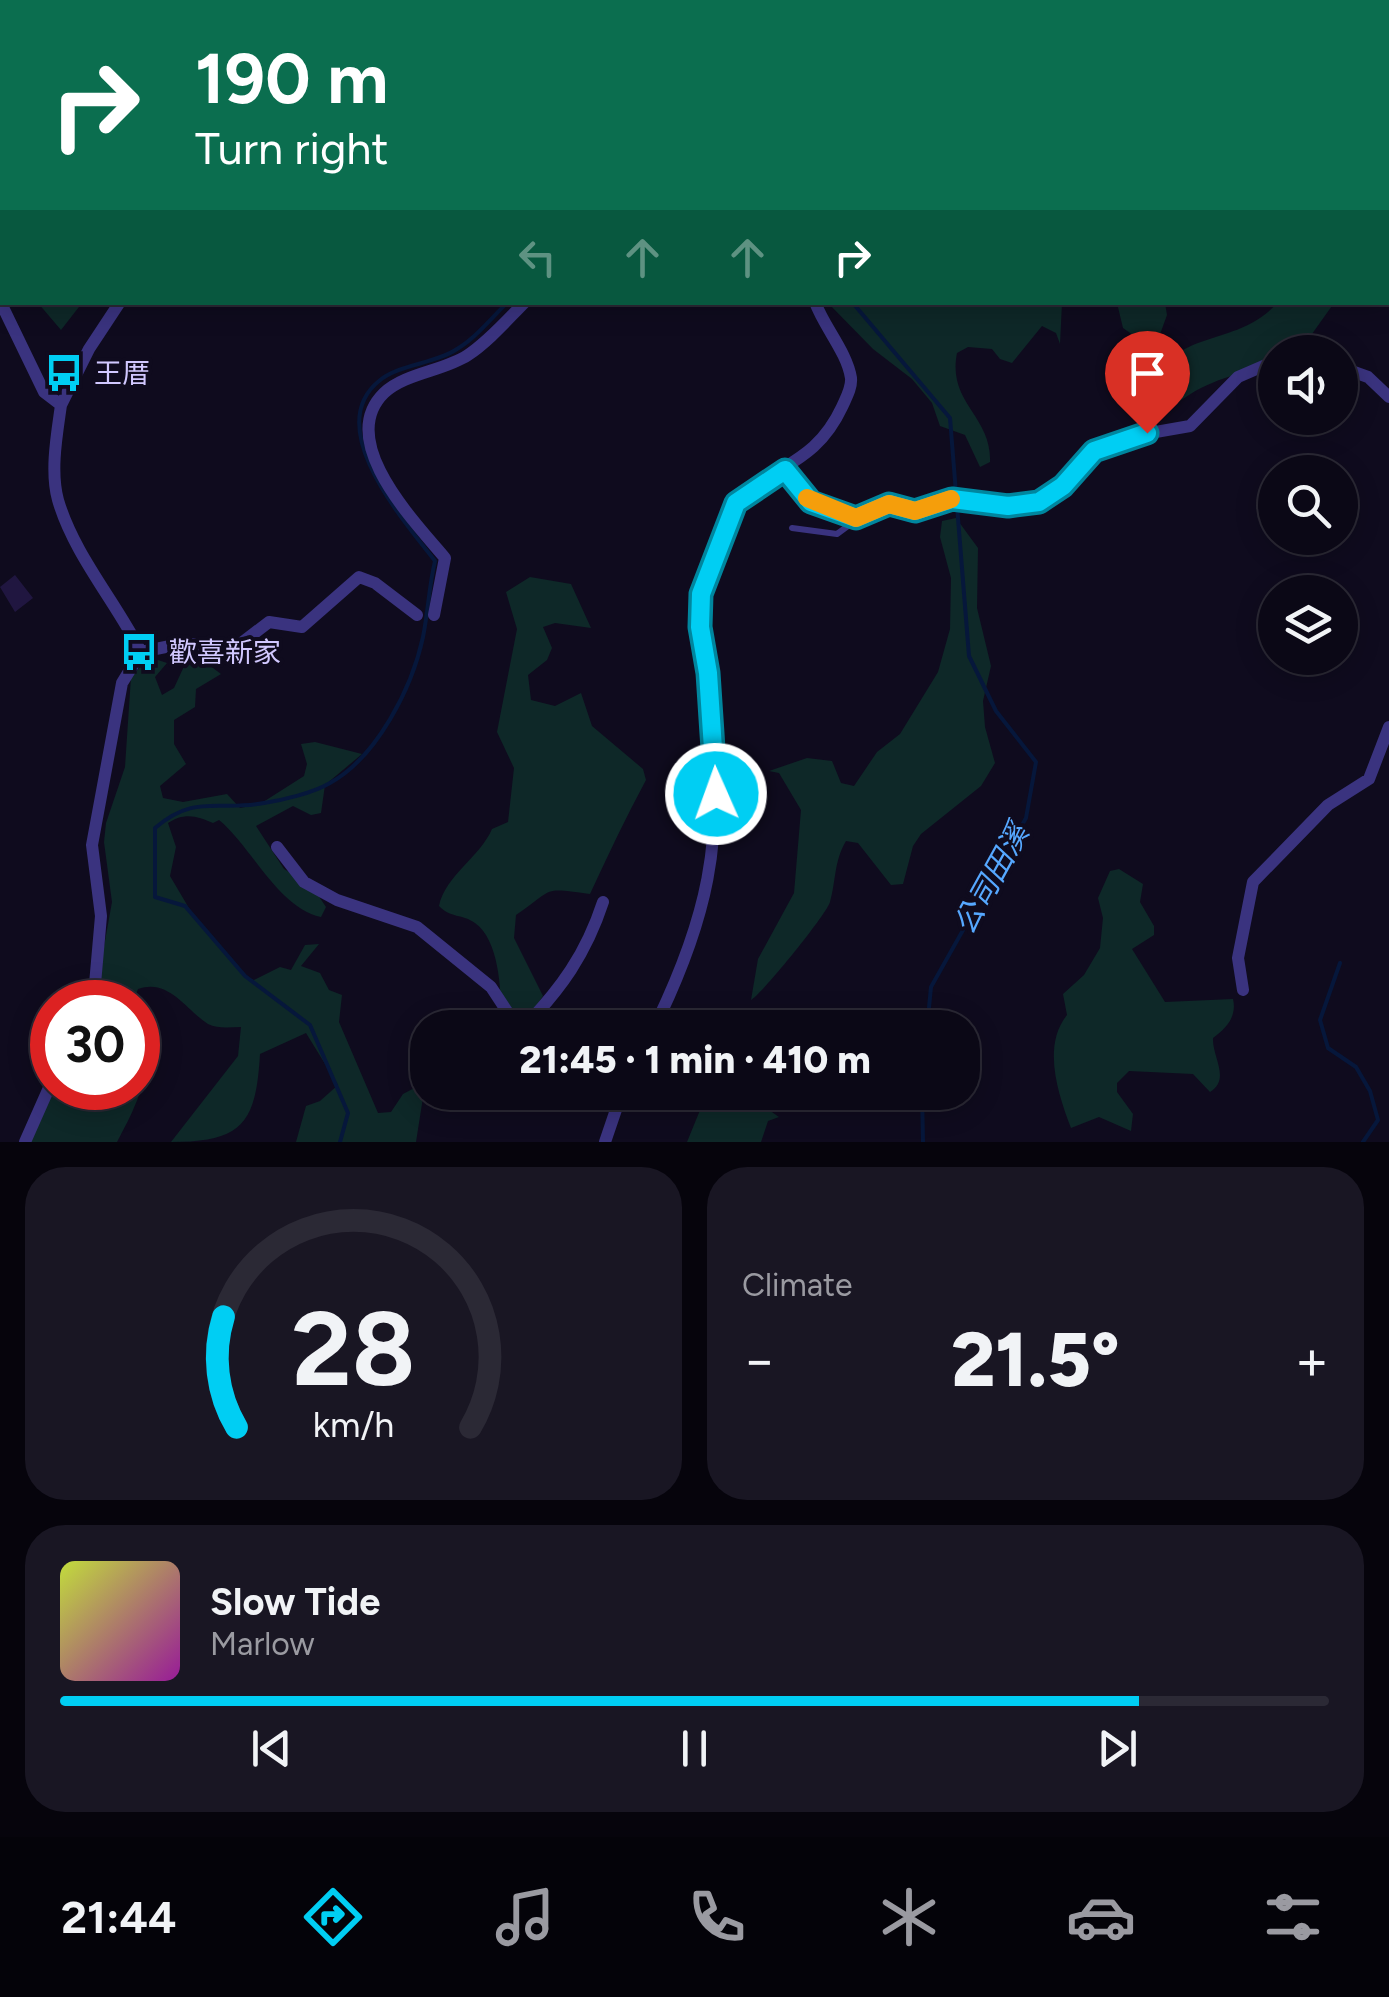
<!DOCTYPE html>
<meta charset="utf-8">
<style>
:root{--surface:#0b0816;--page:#191623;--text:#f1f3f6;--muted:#9a9aa1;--line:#2b2935;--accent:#00cef3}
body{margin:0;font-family:Figtree,"Noto Sans TC",sans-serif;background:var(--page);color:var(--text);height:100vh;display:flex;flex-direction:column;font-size:38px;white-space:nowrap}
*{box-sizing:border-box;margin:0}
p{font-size:32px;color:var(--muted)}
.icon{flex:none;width:55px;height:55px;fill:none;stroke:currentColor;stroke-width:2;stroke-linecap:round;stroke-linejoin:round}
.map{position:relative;height:1142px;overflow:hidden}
.sheet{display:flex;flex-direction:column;gap:25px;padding:25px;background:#06040c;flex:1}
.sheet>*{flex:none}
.guide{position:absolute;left:0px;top:0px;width:1390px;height:305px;box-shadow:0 5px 25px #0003,0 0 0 2px var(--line);background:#0b6e4f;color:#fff;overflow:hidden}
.fabs{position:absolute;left:1258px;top:335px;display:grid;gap:20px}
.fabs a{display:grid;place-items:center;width:100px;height:100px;border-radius:50%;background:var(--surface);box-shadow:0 5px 25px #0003,0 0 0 2px var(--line);font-size:50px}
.speed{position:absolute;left:30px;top:980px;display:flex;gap:20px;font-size:50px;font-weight:700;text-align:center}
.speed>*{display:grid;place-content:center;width:130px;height:130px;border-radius:50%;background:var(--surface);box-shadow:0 5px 25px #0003,0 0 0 2px var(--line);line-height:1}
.speed .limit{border:15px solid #d22;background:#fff;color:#111}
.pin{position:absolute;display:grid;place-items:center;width:85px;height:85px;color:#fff;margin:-102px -42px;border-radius:50% 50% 50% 0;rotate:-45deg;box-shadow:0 0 10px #0007}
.pin .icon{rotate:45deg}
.me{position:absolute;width:110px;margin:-55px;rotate:358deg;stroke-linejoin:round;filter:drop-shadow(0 0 8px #0008)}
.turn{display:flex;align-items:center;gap:35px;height:210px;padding:0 30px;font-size:45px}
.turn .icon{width:130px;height:130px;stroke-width:2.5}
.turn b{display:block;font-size:70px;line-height:85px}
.lanes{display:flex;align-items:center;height:95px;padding:0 30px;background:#0003;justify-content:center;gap:50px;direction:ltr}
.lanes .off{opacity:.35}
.big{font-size:75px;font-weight:800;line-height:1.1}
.sheet .tile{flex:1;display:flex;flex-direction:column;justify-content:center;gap:15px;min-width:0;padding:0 35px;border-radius:40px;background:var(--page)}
.sheet .dial{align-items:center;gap:0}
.dial svg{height:260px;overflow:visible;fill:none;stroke:var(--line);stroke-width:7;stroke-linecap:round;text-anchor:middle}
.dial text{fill:var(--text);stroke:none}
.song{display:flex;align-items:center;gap:30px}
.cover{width:120px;height:120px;border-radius:15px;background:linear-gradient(135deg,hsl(70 70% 55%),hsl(300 70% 35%))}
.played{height:10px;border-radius:5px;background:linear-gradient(90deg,var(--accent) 85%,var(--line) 85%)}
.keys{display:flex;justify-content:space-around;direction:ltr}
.heat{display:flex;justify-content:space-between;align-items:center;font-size:55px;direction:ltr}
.sheet .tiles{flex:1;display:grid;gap:25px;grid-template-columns:1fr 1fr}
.tile:last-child{grid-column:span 2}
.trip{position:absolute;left:410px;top:1010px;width:570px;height:100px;border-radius:40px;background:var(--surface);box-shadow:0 5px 25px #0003,0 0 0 2px var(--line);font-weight:800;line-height:100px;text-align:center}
.menu{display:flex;height:160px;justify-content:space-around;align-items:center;background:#040309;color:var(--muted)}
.menu .icon{width:70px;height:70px}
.menu .active{color:var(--accent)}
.menu b{font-size:45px;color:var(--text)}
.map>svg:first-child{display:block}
.green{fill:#0e2828}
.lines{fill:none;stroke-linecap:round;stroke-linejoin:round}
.stream{stroke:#06173b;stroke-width:4}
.building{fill:#201640}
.lane{stroke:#3a337f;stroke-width:6}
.street{stroke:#3a337f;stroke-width:12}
.route-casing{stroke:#00869e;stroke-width:25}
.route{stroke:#00cef3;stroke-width:18}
.slow{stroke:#f59e0b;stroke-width:18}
.labels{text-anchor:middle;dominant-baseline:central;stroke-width:8;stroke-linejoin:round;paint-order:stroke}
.poi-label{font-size:28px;fill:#d1c8ff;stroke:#0f0b1e;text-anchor:start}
.water-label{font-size:30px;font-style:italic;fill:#56a8ff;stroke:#0f0b1e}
</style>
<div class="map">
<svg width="1389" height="1142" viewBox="0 0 1389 1142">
<rect width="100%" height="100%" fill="#0f0b1e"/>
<path class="green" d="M0,0H64L2,2L0,113Z
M852,0H1152L851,2Z
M38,303H82L61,330Z
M828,303H1062L1060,344L1056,333L1042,326L1012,363L1000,359L992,349L968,347L957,353C947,403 992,416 990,462L980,467L965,435L940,426L932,403L912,379L873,349Z
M1117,303H1165L1167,315L1159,337L1133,335L1123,328Z
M1277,303H1334L1302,348L1275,352V361C1229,379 1209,377 1168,410L1157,409L1151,397C1166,325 1235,351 1277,303Z
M956,518L978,548L977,608L991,666L983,701L985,727L995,763L981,786L921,834L913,846L903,884L891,885L858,843L846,841C834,861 836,881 830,902C826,915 763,993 751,1000L758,959L794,893L801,810L779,773L769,771L807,758L832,761L841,783L854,786L877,752L900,734L938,672L950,629L951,578L940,537L942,521Z
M530,577L571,584L591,628L555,623L543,627L552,648L547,660L528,675L531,700L555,706L581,693L592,726L643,769L646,780C626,817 608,855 590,894C540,887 555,889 516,915L514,938L543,996L535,1008L513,1022L501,1015C501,989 499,940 475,923C463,914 450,918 439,906C445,876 480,857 492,829L508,822L514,768L497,732L517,629L506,592Z
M149,657L167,663L155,677L162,695L174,688L186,662L209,665L221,674L196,689L195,707L174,720V744L186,764L160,786L163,798L183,802L227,794L240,808L260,804L304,776L307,764L301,744L315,742L362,754L325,785L321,813L311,815L293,806L256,826L284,869L312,886L326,907L321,917C278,908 251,846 219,820L213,823C198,816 184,812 168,823L176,847L170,876L196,920L248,978L254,980L280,967L291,970L305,945L319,944L301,966L320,973L329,990L342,995L339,1022L378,1113L391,1112L403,1094L420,1085L424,1091L416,1142H296L306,1106L320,1101L338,1085L306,1033L260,1054C256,1123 243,1142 171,1142L238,1056L241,1027C230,1027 218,1029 208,1024C186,1010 169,978 138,989L133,1002H94L112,902L104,842L106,823L125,767L131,677Z
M1119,869L1143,884L1140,902L1154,926V935L1132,949L1165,1002L1233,999C1237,1016 1227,1028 1213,1038C1212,1057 1231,1079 1210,1092L1193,1074L1129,1071L1117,1083V1092L1133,1114L1131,1131L1099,1117L1071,1128C1058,1094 1042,1046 1067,1015L1063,994L1084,975L1100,948L1103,918L1098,898L1110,871Z
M138,1021C162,1056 135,1109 117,1142H26L52,1088H138Z
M707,1093H720L736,1111L766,1108L779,1117L768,1121L761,1142H687Z"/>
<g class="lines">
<path class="stream" d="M819,2L820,0
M852,302L950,418L969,656L996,711L1036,762L1026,818L931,987L927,1028
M1340,963L1320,1020L1328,1048L1356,1067L1370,1091L1378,1120L1363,1142
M922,1092L923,1142
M340,1142L348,1113L310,1025L245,976L185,906L155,897V828C196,793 218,812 264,803C283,800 313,793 330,783C377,757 412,688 423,637C428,612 429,586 435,561C406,523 321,428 379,381C399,364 435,364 457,349C476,338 492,317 508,302"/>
</g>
<path class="building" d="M15,575L33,598L15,612L0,587Z"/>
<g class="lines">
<path class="lane" d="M101,2L105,0
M195,2V0
M792,528L837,534L856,520"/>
<path class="street" d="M665,0L667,2
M300,2V0
M836,2L837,0
M0,301L44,392L61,405L89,349L120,302
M1340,367L1368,377L1389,397
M61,405C57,434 50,471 58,500C74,555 116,602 141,652L122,683L92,845L101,916L95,984L87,1002
M785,471L811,502L857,518L889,503L915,511L952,499L1008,506L1039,503L1063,486L1094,451L1127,437L1190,426L1238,377L1275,361
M434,615L445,558C415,522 335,441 384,393C405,373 444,371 468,355C489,341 507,320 525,302
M141,652L185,643L231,651L269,622L302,627L359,577L375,583L417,615
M277,847L304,882L337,900L417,927L491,987L518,1028
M1243,990L1238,958L1253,882L1328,805L1369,779L1389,727
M523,1028C561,989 586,954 603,902
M654,1028C708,918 723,843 712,721C708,680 694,634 701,593C705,571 723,517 738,502C774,464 815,465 842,407C846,398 852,388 851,378C847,352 824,327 815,302
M25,1142L52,1081
M605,1142L622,1092"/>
</g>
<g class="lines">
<g class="route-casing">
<path id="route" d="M716,794L708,673L700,627L701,594L736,503L785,470L811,502L856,518L889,504L915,511L952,499L1008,506L1039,502L1063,486L1094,451L1147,433"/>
</g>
<use href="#route" class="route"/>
<path class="slow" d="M807,498L856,518L889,504L915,511L951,499"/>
</g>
<defs>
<g id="bus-bare" transform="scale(3)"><path d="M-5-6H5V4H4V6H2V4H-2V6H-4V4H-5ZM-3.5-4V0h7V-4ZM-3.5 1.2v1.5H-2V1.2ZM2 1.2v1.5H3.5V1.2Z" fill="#00cef3" stroke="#0f0b1e" stroke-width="2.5" paint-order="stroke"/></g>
</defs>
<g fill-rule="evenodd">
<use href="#bus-bare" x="64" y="373"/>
<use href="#bus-bare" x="139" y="652"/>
</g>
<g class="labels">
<g class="poi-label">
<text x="94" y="373">王厝</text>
<text x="169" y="652">歡喜新家</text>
</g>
<g class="water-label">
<text transform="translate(991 879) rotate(-61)">公司田溪</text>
</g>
</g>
</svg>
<div class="fabs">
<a><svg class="icon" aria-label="sound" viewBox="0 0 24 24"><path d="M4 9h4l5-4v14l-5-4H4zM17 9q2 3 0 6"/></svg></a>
<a><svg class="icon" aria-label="search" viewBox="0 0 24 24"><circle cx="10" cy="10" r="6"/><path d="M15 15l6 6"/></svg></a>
<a><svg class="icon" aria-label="layers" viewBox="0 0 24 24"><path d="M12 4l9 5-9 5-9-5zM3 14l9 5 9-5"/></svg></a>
</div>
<div class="speed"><div class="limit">30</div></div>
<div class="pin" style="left:1147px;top:433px;background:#d93025"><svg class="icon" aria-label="arrive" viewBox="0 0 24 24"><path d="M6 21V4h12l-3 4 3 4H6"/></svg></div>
<svg class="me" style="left:716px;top:794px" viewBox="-20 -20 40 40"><circle r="17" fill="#00cef3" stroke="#fff" stroke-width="3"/><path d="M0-11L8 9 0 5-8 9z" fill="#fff"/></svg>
<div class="trip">21:45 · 1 min · 410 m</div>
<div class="guide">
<div class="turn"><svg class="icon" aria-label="right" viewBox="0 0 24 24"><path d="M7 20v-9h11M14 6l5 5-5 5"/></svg><div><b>190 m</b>Turn right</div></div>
<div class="lanes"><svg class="icon off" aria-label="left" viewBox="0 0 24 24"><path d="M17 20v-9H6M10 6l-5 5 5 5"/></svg><svg class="icon off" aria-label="ahead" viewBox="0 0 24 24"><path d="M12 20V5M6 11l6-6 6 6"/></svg><svg class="icon off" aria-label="ahead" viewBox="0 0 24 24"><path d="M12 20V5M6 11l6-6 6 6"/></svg><svg class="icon" aria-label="right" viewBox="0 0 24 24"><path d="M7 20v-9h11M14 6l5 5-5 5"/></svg></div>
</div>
</div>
<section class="sheet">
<div class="tiles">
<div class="tile dial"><svg viewBox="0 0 100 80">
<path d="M14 69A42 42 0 1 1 86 69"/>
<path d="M14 69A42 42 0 0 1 10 35" stroke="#00cef3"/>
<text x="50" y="56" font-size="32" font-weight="700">28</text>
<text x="50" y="72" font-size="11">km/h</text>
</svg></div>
<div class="tile"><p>Climate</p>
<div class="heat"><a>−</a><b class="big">21.5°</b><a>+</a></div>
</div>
<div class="tile">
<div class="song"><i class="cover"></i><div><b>Slow Tide</b><p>Marlow</p></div></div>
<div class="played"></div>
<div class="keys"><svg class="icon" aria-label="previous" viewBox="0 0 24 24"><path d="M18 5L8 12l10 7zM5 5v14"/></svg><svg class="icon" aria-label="pause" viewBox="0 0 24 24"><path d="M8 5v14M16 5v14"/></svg><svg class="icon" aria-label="next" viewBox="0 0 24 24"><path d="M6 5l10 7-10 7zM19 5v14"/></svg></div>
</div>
</div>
</section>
<nav class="menu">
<b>21:44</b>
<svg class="icon active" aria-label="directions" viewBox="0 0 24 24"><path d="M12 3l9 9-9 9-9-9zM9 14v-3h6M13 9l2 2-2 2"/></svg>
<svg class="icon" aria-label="music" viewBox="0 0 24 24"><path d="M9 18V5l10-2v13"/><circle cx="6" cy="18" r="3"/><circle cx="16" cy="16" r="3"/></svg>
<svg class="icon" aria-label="phone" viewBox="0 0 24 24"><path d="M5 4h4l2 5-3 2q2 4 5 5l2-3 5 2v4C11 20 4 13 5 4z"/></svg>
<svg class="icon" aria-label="climate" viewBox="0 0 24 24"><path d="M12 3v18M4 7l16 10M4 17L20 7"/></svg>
<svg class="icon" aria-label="car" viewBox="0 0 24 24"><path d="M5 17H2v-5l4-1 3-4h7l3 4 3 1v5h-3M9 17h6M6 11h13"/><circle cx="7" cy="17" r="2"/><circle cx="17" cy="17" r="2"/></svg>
<svg class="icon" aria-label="filters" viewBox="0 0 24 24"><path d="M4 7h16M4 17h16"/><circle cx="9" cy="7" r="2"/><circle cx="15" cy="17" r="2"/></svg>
</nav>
